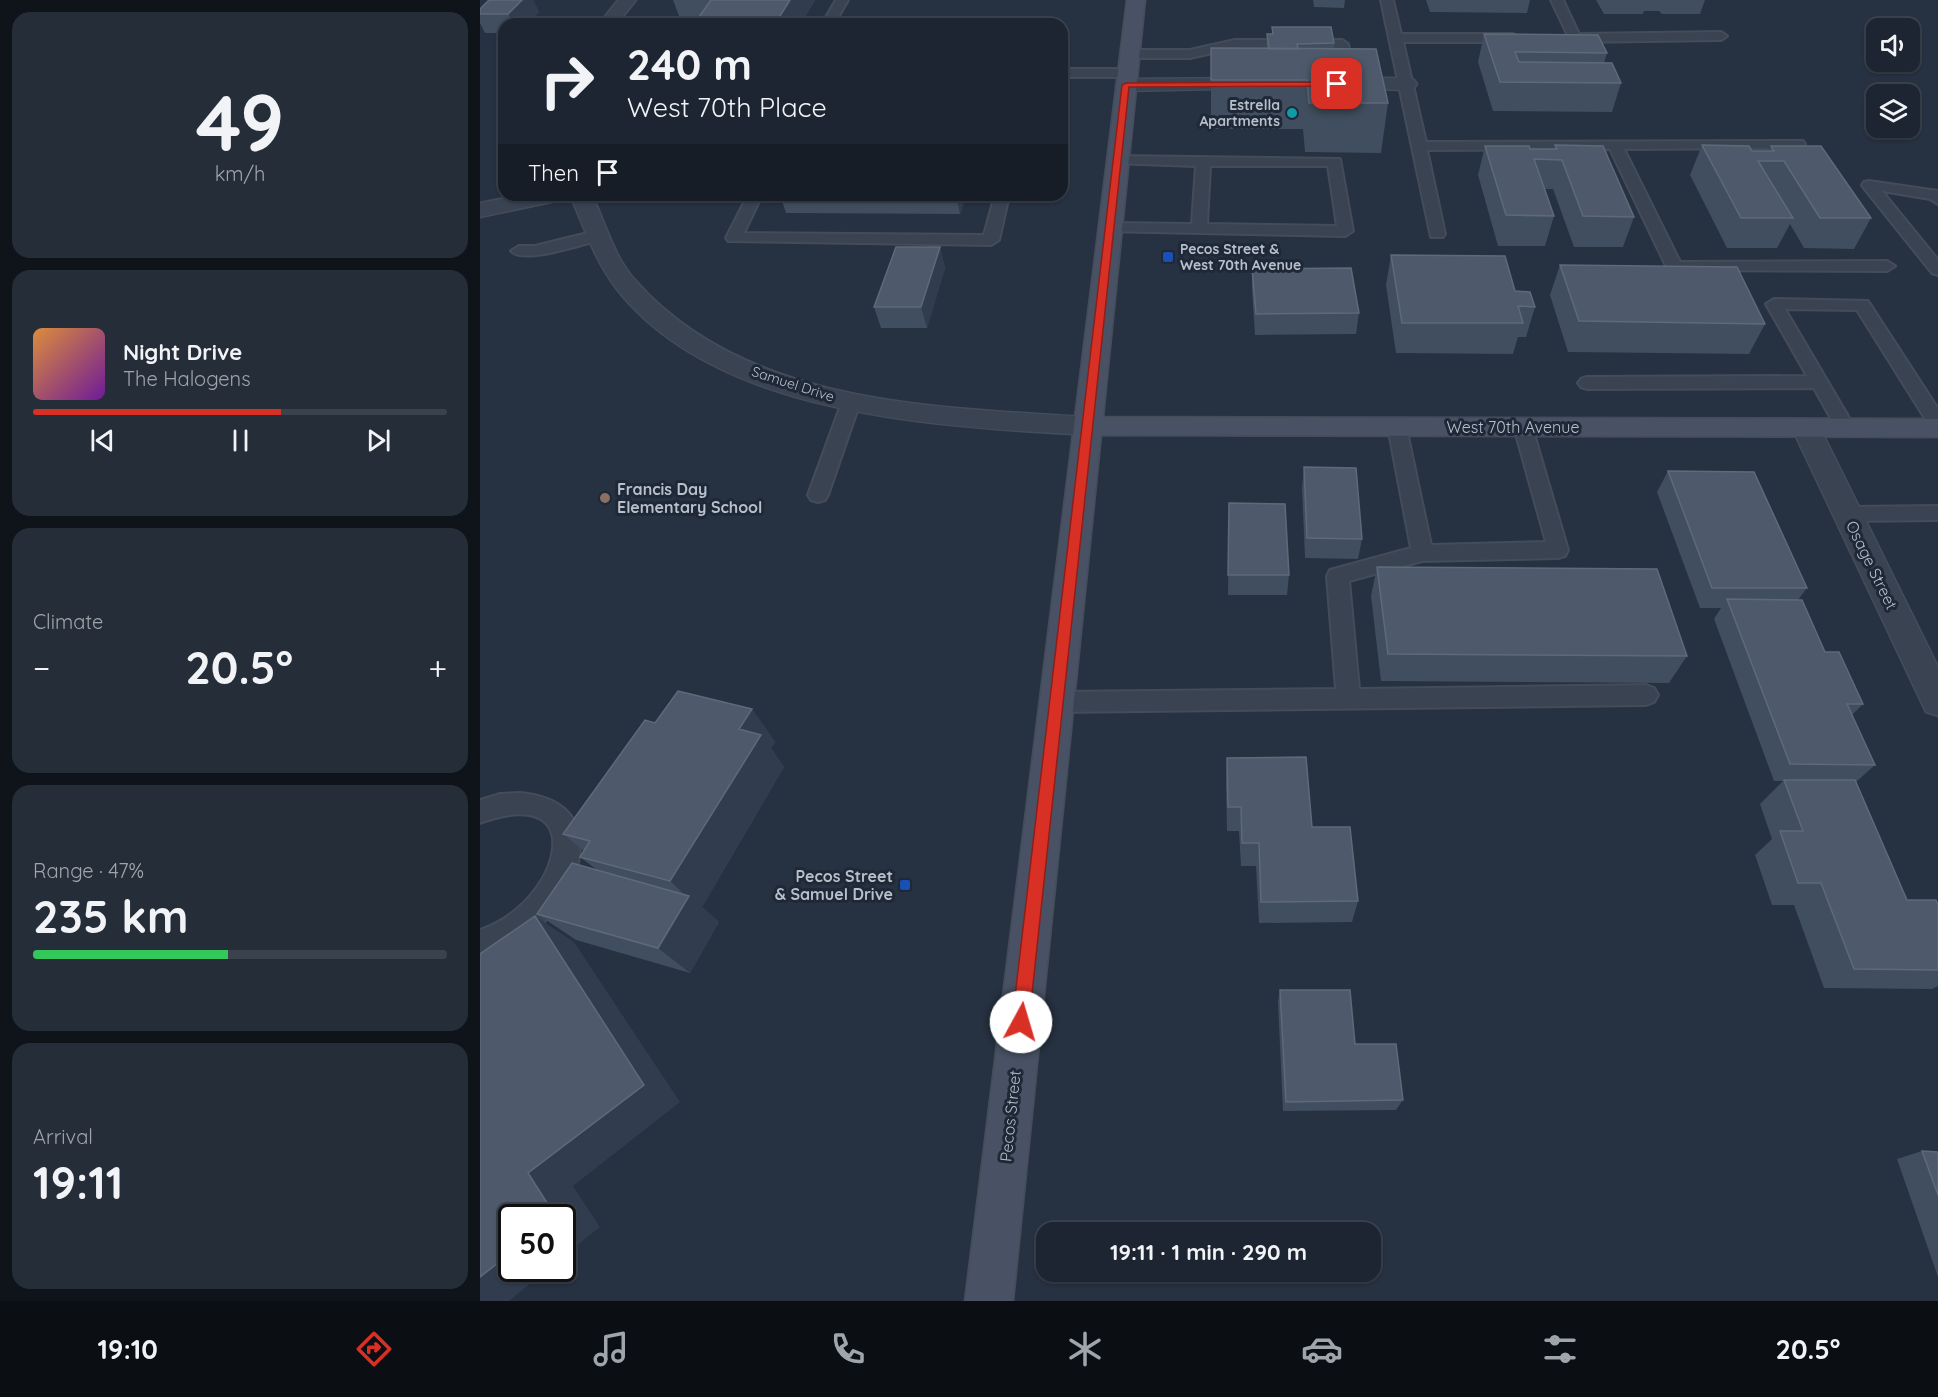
<!DOCTYPE html>
<meta charset="utf-8">
<style>
:root{--surface:#1c2531;--page:#252d39;--text:#f1f3f6;--muted:#a0a5ab;--line:#3a424d;--accent:#d93025}
body{margin:0;font-family:Quicksand,sans-serif;background:var(--page);color:var(--text);height:100vh;display:flex;flex-direction:column;font-size:22px;white-space:nowrap}
*{box-sizing:border-box;margin:0}
p{font-size:20px;color:var(--muted)}
.icon{flex:none;width:33px;height:33px;fill:none;stroke:currentColor;stroke-width:2;stroke-linecap:round;stroke-linejoin:round}
.map{position:relative;flex:1;overflow:hidden}
.panel{display:flex;flex-direction:column;gap:12px;padding:12px;background:#0f141b;width:480px}
.panel>*{flex:none}
.guide{position:absolute;left:18px;top:18px;width:570px;height:183px;border-radius:18px;box-shadow:0 2px 4px #0004,0 0 0 2px var(--line);background:#1c2531;color:var(--text);overflow:hidden}
.buttons{position:absolute;left:1386px;top:18px;display:grid;gap:12px}
.buttons a{display:grid;place-items:center;width:54px;height:54px;border-radius:12px;background:var(--surface);box-shadow:0 2px 4px #0004,0 0 0 2px var(--line);font-size:30px}
.speed{position:absolute;left:18px;top:1204px;display:flex;gap:12px;font-size:30px;font-weight:700;text-align:center}
.speed>*{display:grid;place-content:center;width:78px;height:78px;border-radius:50%;background:var(--surface);box-shadow:0 2px 4px #0004,0 0 0 2px var(--line);line-height:1}
.speed .limit{border:3px solid #111;border-radius:9px;background:#fff;color:#111}
.pin{position:absolute;display:grid;place-items:center;width:51px;height:51px;color:#fff;margin:-26px;border-radius:12px;box-shadow:0 3px 9px #0006}
.me{position:absolute;width:66px;margin:-33px;rotate:6deg;stroke-linejoin:round;filter:drop-shadow(0 0 4px #0008)}
.turn{display:flex;align-items:center;gap:21px;height:126px;padding:0 30px;font-size:27px}
.turn .icon{width:78px;height:78px;stroke-width:2.5}
.turn b{display:block;font-size:42px;line-height:51px}
.then{display:flex;align-items:center;height:57px;padding:0 30px;background:#0003;gap:12px;font-size:22px}
.big{font-size:45px;font-weight:800;line-height:1.1}
.panel .widget{flex:1;display:flex;flex-direction:column;justify-content:center;gap:9px;min-width:0;padding:0 21px;border-radius:18px;background:var(--page)}
.panel .dial{align-items:center;gap:0}
.dial b{font-size:78px;line-height:1}
.song{display:flex;align-items:center;gap:18px}
.cover{width:72px;height:72px;border-radius:9px;background:linear-gradient(135deg,hsl(30 70% 55%),hsl(280 70% 35%))}
.played{height:6px;border-radius:3px;background:linear-gradient(90deg,var(--accent) 60%,var(--line) 60%)}
.keys{display:flex;justify-content:space-around;direction:ltr}
.heat{display:flex;justify-content:space-between;align-items:center;font-size:33px;direction:ltr}
.charge{height:9px;border-radius:4px;background:linear-gradient(90deg,#34c759 47%,var(--line) 0)}
.trip{position:absolute;left:556px;top:1222px;width:345px;height:60px;border-radius:18px;background:var(--surface);box-shadow:0 2px 4px #0004,0 0 0 2px var(--line);font-weight:800;line-height:60px;text-align:center}
.tabs{display:flex;height:96px;justify-content:space-around;align-items:center;background:#0b0f14;color:var(--muted)}
.tabs .icon{width:42px;height:42px}
.tabs .active{color:var(--accent)}
.tabs b{font-size:27px;color:var(--text)}
main{display:flex;flex:1;min-height:0}
.map>svg:first-child{display:block}
.lines{fill:none;stroke-linecap:round;stroke-linejoin:round}
.service-casing{stroke:#444c5a;stroke-width:4}
.minor-casing{stroke:#444c5a;stroke-width:3}
.tertiary-casing{stroke:#444c5a;stroke-width:3}
.secondary-casing{stroke:#444c5a;stroke-width:3}
.service{fill:#3a4351;fill-rule:evenodd}
.minor{fill:#3a4351;fill-rule:evenodd}
.tertiary{fill:#3a4351;fill-rule:evenodd}
.secondary{fill:#485264;fill-rule:evenodd}
.wall{fill:#414e5f}
.shaded-wall{fill:#313d4e}
.building{fill:#4e5a6b;stroke:#5e6a7a;stroke-width:1.5}
.route{fill:#d93025;stroke:#8d1f18;stroke-width:1.5}
.culture-dot{fill:#0f9aa8;stroke:#1f2837;stroke-width:2}
.transit-dot{fill:#1a4fb4;stroke:#1f2837;stroke-width:2}
.education-dot{fill:#8d6e63;stroke:#1f2837;stroke-width:2}
.labels{text-anchor:middle;dominant-baseline:central;stroke-width:6;stroke-linejoin:round;paint-order:stroke}
.far-poi-label{font-size:14px;font-weight:bold;fill:#b7bfcb;stroke:#1f2837;text-anchor:end}
.far-street-label{font-size:14px;fill:#b7bfcb;stroke:#1f2837}
.street-label{font-size:16px;fill:#b7bfcb;stroke:#1f2837}
.poi-label{font-size:16px;font-weight:bold;fill:#b7bfcb;stroke:#1f2837;text-anchor:start}
</style>
<main>
<section class="panel">
<div class="widget dial"><b>49</b><p>km/h</p></div>
<div class="widget">
<div class="song"><i class="cover"></i><div><b>Night Drive</b><p>The Halogens</p></div></div>
<div class="played"></div>
<div class="keys"><svg class="icon" aria-label="previous" viewBox="0 0 24 24"><path d="M18 5L8 12l10 7zM5 5v14"/></svg><svg class="icon" aria-label="pause" viewBox="0 0 24 24"><path d="M8 5v14M16 5v14"/></svg><svg class="icon" aria-label="next" viewBox="0 0 24 24"><path d="M6 5l10 7-10 7zM19 5v14"/></svg></div>
</div>
<div class="widget"><p>Climate</p>
<div class="heat"><a>−</a><b class="big">20.5°</b><a>+</a></div>
</div>
<div class="widget"><p>Range · 47%</p><b class="big">235 km</b><div class="charge"></div></div>
<div class="widget"><p>Arrival</p><b class="big">19:11</b></div>
</section>
<div class="map">
<svg width="1458" height="1301" viewBox="0 0 1458 1301">
<rect width="100%" height="100%" fill="#263141"/>
<g class="lines">
<g class="service-casing">
<path id="service" d="M356,0H368L354,24H342Z
M901,0H913L921,34H1033L1039,38L1033,42H923L946,142L1323,141L1325,144L1323,147L1318,148L1144,149L1200,262L1407,261L1415,266L1407,271L1188,270L1130,149L947,150L965,234L963,237H951Z
M1071,0H1083L1099,34L1241,32L1247,36L1241,40L1095,42L1089,38Z
M755,40H862L868,44L872,66L866,70L861,69L856,48H755L710,58H649L643,54L649,50H710Z
M582,69H647L653,73L647,77H582Z
M637,156L860,159L873,231L865,236L624,231L621,228L629,223L712,224L716,166L632,163L630,160ZM730,166H848L857,226L727,224Z
M1389,181L1458,191V204L1450,199L1402,191L1458,260V275L1452,273L1384,188L1382,185L1384,182Z
M268,195H282L264,233L504,235L515,195H529L519,240L511,245L248,241L246,238Z
M120,230L126,232L128,235L126,238C108,243 43,265 31,251L39,246H55Z
M1294,299L1388,301L1458,409V430L1451,428L1377,310L1305,309L1375,428L1373,433L1366,434L1359,433L1334,388L1107,389L1101,387L1098,383L1101,379L1107,377L1327,376L1286,304Z
M371,396L378,398L380,402L348,495L345,500L338,502L331,500L328,495L362,402L364,398Z
M917,421L924,423L926,427L951,545L1066,542L1034,427L1036,423L1043,421L1050,423L1052,427L1088,550L1085,556L1078,558L942,561L869,581L879,689L1166,685L1174,688L1178,695L1174,702L1166,705L576,712L568,709L564,702L568,695L576,692L856,689L847,576L850,570L931,548L908,427L910,423Z
M1458,506V520L1368,521L1361,519L1358,514L1361,509L1368,507Z
M40,793C131,801 104,889 54,931C39,943 18,950 0,956V930C81,903 113,781 0,823V800L20,794Z"/>
</g>
<g class="minor-casing">
<path id="minor" d="M776,78L783,80L786,84L783,88L646,91L639,89L636,85L639,81L646,79Z
M858,78H927L934,80L937,84L934,88L927,90L851,88L848,84L851,80Z
M41,195H84L81,200L0,217V203Z
M1326,419L1336,421L1340,428L1458,667V716L1446,712L1312,428L1316,421Z"/>
</g>
<g class="tertiary-casing">
<path id="tertiary" d="M138,0H156L137,24H119Z
M90,195H112C125,222 134,257 155,280C265,405 453,407 607,417L617,419L621,426L617,433L607,435C458,426 236,417 136,288C115,261 104,227 90,195Z"/>
</g>
<g class="secondary-casing">
<path id="secondary" d="M647,0H665L623,417L1458,419V437L621,435L533,1301H485Z"/>
</g>
<use href="#service" class="service"/>
<use href="#minor" class="minor"/>
<use href="#tertiary" class="tertiary"/>
<use href="#secondary" class="secondary"/>
</g>
<path class="wall" d="M9,0H53L59,12L47,24H24V33H5L0,23V9Z
M193,0H335L321,24H202Z
M833,0H865L864,8L834,7Z
M946,0H1050L1047,13L950,12Z
M1116,0H1225L1220,14H1182L1179,11H1164L1163,14H1124Z
M792,27L854,43V49L908,103L901,153L825,152L823,129H731V48L786,49L787,34H792Z
M1004,34L1127,53L1124,63L1141,83L1132,112L1013,111L998,62Z
M1075,145L1154,217L1143,247H1094L1073,189H1065L1074,216L1065,246H1018L998,175L1005,146L1050,149H1074Z
M1222,145L1272,151H1289L1291,146L1391,218L1374,249L1324,248L1310,224L1297,248H1247L1210,175Z
M300,195H486L480,214L306,213Z
M460,247L465,268L447,328H401L394,307Z
M911,255L1035,291L1055,307L1046,337H1038L1033,354L916,353L906,285Z
M1080,265L1285,324L1269,354L1088,352L1070,295Z
M772,269L879,313L876,334L775,335L772,290Z
M824,467L882,539L878,559L825,558L822,488Z
M1188,471L1327,588L1318,600L1345,652L1383,704L1372,715L1395,765L1376,782L1427,900L1458,905V986L1452,989L1344,988L1314,905H1292L1275,855L1292,839L1280,804L1303,781H1294L1234,619L1241,608H1220L1177,492Z
M749,503L809,575L807,595H748Z
M897,567L1207,656L1189,683L901,681L891,596Z
M272,709L295,742L291,748L304,767L222,907L239,922L210,973L96,940L57,914L117,870L100,857L104,851L83,834Z
M747,758L878,901L872,922L779,923L776,866H761L759,831H747L746,783Z
M800,990L875,1044L923,1100L916,1110L803,1111L798,1002Z
M1442,1151L1458,1152V1277L1417,1159Z"/>
<path class="shaded-wall" d="M42,0H53L59,12L47,24H34L28,14Z
M310,0H335L321,24H295Z
M476,195H486L480,214Z
M460,247L465,268L447,328L441,307Z
M272,709L295,742L291,748L304,767L222,907L239,922L210,973L178,948L208,898L190,881L259,729Z
M55,916L94,942L200,1102L93,1186L120,1227L82,1257V1218H75L48,1173Z
M32,1252V1269H68L29,1301H0V1277Z"/>
<path class="building" d="M9,0H42L28,14H0V9Z
M231,0H310L295,24H214Z
M792,27H851L854,43L817,44L818,49H789L787,34H793Z
M1004,34L1118,35L1127,53L1035,52L1039,62L1132,63L1141,83L1020,82Z
M731,48L896,49L908,103H829L827,80H731Z
M1075,145L1123,146L1154,217L1103,216L1082,160L1054,159L1074,216L1026,215L1005,146H1049L1050,149H1077Z
M1222,145L1269,146L1272,151H1294L1291,146H1341L1391,218H1340L1304,161H1278L1313,218H1261Z
M416,247H460L441,307H394Z
M911,255L1025,256L1035,291L1050,292L1055,307L1038,306L1043,323H922Z
M1080,265L1257,267L1285,324L1099,321Z
M871,268L879,313L776,314L772,269Z
M824,467L876,468L882,539L827,538Z
M1188,471L1274,472L1327,588H1232Z
M749,503L805,504L809,575H748Z
M897,567L1177,569L1207,656L908,654Z
M1247,599L1322,600L1345,652H1359L1383,704H1367L1395,765L1310,764Z
M198,691L272,709L259,729L281,735L190,881L100,857L110,841L83,834L165,720L175,723Z
M826,757L832,827H870L878,901L781,902L779,843H762L761,807H748L747,758Z
M1304,780H1375L1427,900H1456L1458,905V970L1374,969L1341,883H1318L1300,831H1323Z
M92,863L209,896L178,948L57,914Z
M55,916L164,1085L48,1173L76,1217L75,1218H32V1252L0,1277V954Z
M800,990H870L875,1044H916L923,1100L806,1102Z
M1442,1151L1458,1152V1195Z"/>
<path class="route" d="M857,82L861,84L860,86L649,87L549,1022L547,1028L541,1030L535,1028L532,1022L642,85L646,83Z"/>
<circle class="culture-dot" cx="812" cy="113" r="6"/>
<g class="transit-dot">
<rect x="682" y="251" width="12" height="12" rx="3"/>
<rect x="419" y="879" width="12" height="12" rx="3"/>
</g>
<circle class="education-dot" cx="125" cy="498" r="6"/>
<g class="labels">
<g class="far-poi-label">
<text x="800" y="105">Estrella<tspan x="800" dy="16">Apartments</tspan></text>
<text x="700" y="249" text-anchor="start">Pecos Street &amp;<tspan x="700" dy="16">West 70th Avenue</tspan></text>
</g>
<g class="far-street-label">
<text transform="translate(313 384) rotate(18)">Samuel Drive</text>
</g>
<g class="street-label">
<text x="1033" y="427">West 70th Avenue</text>
<text transform="translate(1392 565) rotate(64)">Osage Street</text>
<text transform="translate(530 1116) rotate(-84)">Pecos Street</text>
</g>
<g class="poi-label">
<text x="137" y="489">Francis Day<tspan x="137" dy="18">Elementary School</tspan></text>
<text x="413" y="876" text-anchor="end">Pecos Street<tspan x="413" dy="18">&amp; Samuel Drive</tspan></text>
</g>
</g>
</svg>
<div class="buttons">
<a><svg class="icon" aria-label="sound" viewBox="0 0 24 24"><path d="M4 9h4l5-4v14l-5-4H4zM17 9q2 3 0 6"/></svg></a>
<a><svg class="icon" aria-label="layers" viewBox="0 0 24 24"><path d="M12 4l9 5-9 5-9-5zM3 14l9 5 9-5"/></svg></a>
</div>
<div class="speed"><div class="limit">50</div></div>
<div class="pin" style="left:857px;top:84px;background:#d93025"><svg class="icon" aria-label="arrive" viewBox="0 0 24 24"><path d="M6 21V4h12l-3 4 3 4H6"/></svg></div>
<svg class="me" style="left:541px;top:1022px" viewBox="-20 -20 40 40"><circle r="19" fill="#fff"/><path d="M0-13L10 11 0 6-10 11z" fill="#d93025"/></svg>
<div class="trip">19:11 · 1 min · 290 m</div>
<div class="guide">
<div class="turn"><svg class="icon" aria-label="right" viewBox="0 0 24 24"><path d="M7 20v-9h11M14 6l5 5-5 5"/></svg><div><b>240 m</b>West 70th Place</div></div>
<div class="then">Then<svg class="icon" aria-label="arrive" viewBox="0 0 24 24"><path d="M6 21V4h12l-3 4 3 4H6"/></svg></div>
</div>
</div>
</main>
<nav class="tabs">
<b>19:10</b>
<svg class="icon active" aria-label="directions" viewBox="0 0 24 24"><path d="M12 3l9 9-9 9-9-9zM9 14v-3h6M13 9l2 2-2 2"/></svg>
<svg class="icon" aria-label="music" viewBox="0 0 24 24"><path d="M9 18V5l10-2v13"/><circle cx="6" cy="18" r="3"/><circle cx="16" cy="16" r="3"/></svg>
<svg class="icon" aria-label="phone" viewBox="0 0 24 24"><path d="M5 4h4l2 5-3 2q2 4 5 5l2-3 5 2v4C11 20 4 13 5 4z"/></svg>
<svg class="icon" aria-label="climate" viewBox="0 0 24 24"><path d="M12 3v18M4 7l16 10M4 17L20 7"/></svg>
<svg class="icon" aria-label="car" viewBox="0 0 24 24"><path d="M5 17H2v-5l4-1 3-4h7l3 4 3 1v5h-3M9 17h6M6 11h13"/><circle cx="7" cy="17" r="2"/><circle cx="17" cy="17" r="2"/></svg>
<svg class="icon" aria-label="filters" viewBox="0 0 24 24"><path d="M4 7h16M4 17h16"/><circle cx="9" cy="7" r="2"/><circle cx="15" cy="17" r="2"/></svg>
<b>20.5°</b>
</nav>
